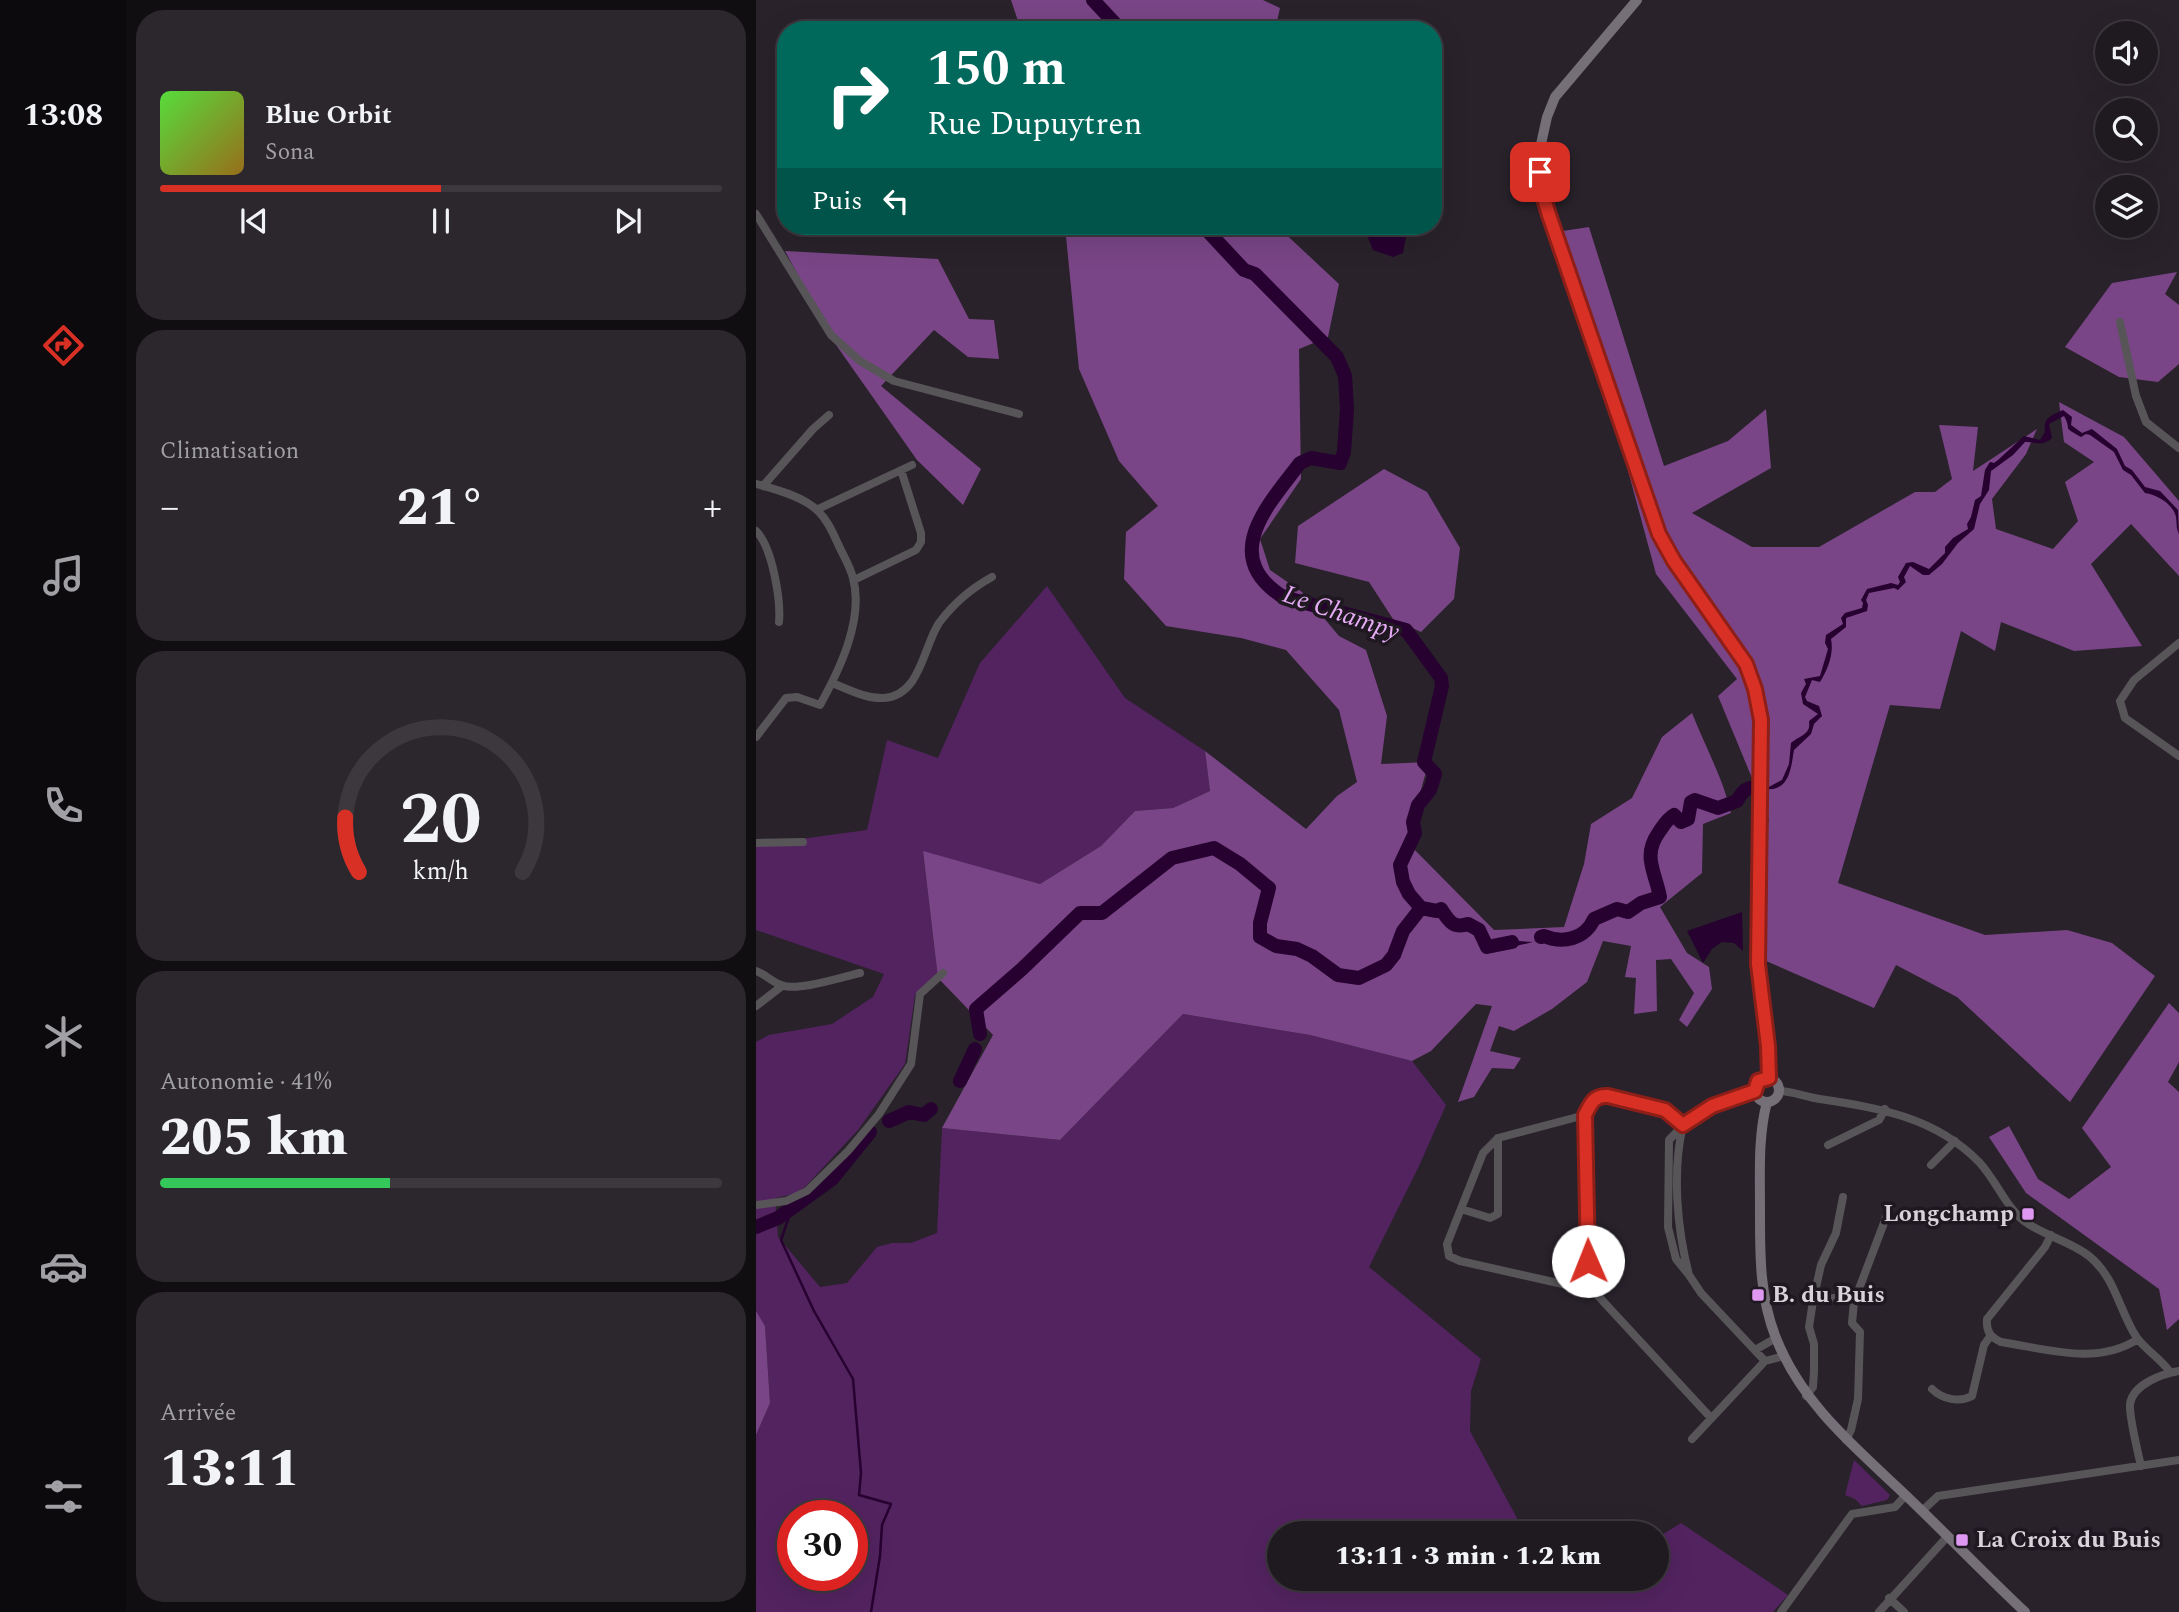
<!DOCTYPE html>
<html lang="fr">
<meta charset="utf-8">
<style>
:root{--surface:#1f1a20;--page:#2c272d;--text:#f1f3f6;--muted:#a1a1a5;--line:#3c383e;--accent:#d93025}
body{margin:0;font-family:Spectral,serif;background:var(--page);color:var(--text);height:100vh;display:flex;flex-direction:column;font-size:26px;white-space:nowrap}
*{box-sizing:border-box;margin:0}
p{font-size:23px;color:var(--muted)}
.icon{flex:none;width:38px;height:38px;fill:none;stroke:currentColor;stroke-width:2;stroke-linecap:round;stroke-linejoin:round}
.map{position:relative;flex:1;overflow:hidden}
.details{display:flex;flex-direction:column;gap:10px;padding:10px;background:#110e12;width:630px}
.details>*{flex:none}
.top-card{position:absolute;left:21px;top:21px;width:665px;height:214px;border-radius:28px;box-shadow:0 7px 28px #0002,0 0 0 2px var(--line);background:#00695c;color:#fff;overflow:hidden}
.tools{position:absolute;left:1339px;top:21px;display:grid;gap:14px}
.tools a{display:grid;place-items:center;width:63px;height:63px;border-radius:50%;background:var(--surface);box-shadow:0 7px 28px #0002,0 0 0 2px var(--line);font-size:35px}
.speed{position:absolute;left:21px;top:1500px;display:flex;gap:14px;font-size:35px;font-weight:700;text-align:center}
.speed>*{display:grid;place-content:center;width:91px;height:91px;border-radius:50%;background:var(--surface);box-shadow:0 7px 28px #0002,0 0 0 2px var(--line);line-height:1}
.speed .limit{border:10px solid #d22;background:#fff;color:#111}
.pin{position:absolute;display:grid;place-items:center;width:60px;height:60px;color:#fff;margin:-30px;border-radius:14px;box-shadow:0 4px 10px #0006}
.me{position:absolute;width:77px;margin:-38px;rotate:359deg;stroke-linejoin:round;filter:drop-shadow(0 0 5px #0008)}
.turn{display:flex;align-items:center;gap:24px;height:147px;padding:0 35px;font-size:32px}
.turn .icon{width:91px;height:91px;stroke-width:2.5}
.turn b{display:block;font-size:49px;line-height:60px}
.then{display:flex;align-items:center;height:66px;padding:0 35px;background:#0003;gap:14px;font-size:26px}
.big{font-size:52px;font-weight:800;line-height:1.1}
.details .widget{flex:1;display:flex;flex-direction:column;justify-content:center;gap:10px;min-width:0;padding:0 24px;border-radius:28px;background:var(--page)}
.details .dial{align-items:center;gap:0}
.dial svg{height:182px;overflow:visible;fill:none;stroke:var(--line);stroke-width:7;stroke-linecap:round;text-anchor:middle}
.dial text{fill:var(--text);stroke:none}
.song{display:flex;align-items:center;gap:21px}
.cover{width:84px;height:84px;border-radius:10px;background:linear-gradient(135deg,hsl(110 70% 55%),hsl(40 70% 35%))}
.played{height:7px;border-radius:4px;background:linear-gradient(90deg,var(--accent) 50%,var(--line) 50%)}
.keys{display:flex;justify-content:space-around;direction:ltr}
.heat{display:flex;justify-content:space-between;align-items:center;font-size:38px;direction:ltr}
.charge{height:10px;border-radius:5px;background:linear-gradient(90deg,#34c759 41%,var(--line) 0)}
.trip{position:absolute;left:511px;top:1521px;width:402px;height:70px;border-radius:35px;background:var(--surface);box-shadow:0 7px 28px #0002,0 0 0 2px var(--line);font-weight:800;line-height:70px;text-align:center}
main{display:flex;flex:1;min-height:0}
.tab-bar{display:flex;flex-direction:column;width:126px;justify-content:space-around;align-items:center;background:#0c0a0d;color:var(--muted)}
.tab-bar .icon{width:49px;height:49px}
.tab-bar .on{color:var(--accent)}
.tab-bar b{font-size:32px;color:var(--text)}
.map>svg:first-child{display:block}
.green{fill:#532360;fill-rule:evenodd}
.forest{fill:#794586}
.water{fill:#270130}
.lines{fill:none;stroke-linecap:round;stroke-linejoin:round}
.stream{stroke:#270130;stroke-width:2.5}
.river{stroke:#270130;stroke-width:14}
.minor{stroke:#585559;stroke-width:8}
.secondary{stroke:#756f77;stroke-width:10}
.route-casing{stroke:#8d1f18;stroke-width:18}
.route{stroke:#d93025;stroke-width:12}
.poi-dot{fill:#df98f2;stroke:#1f1821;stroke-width:2.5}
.labels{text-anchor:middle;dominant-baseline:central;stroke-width:7;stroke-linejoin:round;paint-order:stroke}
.poi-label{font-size:24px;font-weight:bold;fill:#d8d3d9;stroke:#1f1821;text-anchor:start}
.water-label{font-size:26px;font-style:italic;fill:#e6adf6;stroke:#1f1821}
</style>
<main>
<nav class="tab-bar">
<b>13:08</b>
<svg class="icon on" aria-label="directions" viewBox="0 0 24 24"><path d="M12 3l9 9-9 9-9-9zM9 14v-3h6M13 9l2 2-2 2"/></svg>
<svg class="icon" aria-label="music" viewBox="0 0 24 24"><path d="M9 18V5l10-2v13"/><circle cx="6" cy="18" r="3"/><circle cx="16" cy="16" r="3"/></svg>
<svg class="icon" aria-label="phone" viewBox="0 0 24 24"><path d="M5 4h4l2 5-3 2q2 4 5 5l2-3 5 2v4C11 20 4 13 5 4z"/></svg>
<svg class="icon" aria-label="climate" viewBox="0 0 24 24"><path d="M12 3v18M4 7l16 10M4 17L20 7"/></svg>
<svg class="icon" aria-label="car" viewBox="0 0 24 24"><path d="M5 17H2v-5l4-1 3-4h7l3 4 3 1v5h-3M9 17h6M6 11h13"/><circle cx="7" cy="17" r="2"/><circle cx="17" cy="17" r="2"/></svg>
<svg class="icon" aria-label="filters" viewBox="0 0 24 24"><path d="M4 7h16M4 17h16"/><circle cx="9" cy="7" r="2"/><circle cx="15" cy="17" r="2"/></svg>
</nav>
<section class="details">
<div class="widget">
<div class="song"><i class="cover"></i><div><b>Blue Orbit</b><p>Sona</p></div></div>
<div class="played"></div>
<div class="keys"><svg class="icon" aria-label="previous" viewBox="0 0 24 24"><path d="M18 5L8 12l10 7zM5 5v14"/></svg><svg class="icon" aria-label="pause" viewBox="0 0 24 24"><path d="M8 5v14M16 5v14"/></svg><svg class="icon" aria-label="next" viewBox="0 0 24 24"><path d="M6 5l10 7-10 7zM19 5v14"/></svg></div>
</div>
<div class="widget"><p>Climatisation</p>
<div class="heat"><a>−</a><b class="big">21°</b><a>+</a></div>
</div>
<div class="widget dial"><svg viewBox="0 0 100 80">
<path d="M14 69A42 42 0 1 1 86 69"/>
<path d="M14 69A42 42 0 0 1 8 45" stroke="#d93025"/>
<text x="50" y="56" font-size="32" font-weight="700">20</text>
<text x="50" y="72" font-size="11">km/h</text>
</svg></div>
<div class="widget"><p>Autonomie · 41%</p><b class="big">205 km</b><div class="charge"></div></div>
<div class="widget"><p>Arrivée</p><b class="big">13:11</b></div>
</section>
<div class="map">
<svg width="1423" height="1612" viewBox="0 0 1423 1612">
<rect width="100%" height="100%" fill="#29222b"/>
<path class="green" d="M291,586L369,698L449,751L454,791L417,808L379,811L345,846L284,884L167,852L182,978L159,995L149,1064L102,1130L49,1187L38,1194L19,1198L22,1237L64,1287L91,1283L121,1247L136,1243H155L181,1233L186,1128L304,1140L427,1014L554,1035L656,1061L690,1105L663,1166L613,1267L725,1359L715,1391L714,1431L762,1520L808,1533H523V1578H901V1538L925,1523L1032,1595L1017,1612H0V1435L14,1403L9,1326L0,1311V1042L13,1035L76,1024L117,997L128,974L0,930V845L111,830L131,740L182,758L224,663ZM37,1516H96V1575H37Z
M1098,1460L1134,1495L1131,1500L1106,1506L1099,1499L1089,1495Z"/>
<path class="forest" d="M255,0H507L524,8L519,30H265Z
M309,226H521L583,284L572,337L543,349L545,479L504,539L514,570L546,592L583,636L610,650L631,716L625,764L673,762L650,841L738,930L808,927L828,864L835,824L876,798L906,737L936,713C949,746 967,778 975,813L947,824L946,873L904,907L931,953L953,967L956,989L931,1027L923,1020L938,993L915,959L900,960L901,1011L878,1014L880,978L869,977L875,946L847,941L831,982L796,1009L758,1031L743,1026L734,1051L765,1058L758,1069L736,1068L718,1097L702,1102L736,1006L720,1004L675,1051L656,1061L554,1035L427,1014L304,1140L186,1128L237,1035L182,978L167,851L284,884L345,846L379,811L417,808L454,791L449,751L550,829L581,796L601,782L583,710L530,650L485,638L410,626L368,579L370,532L402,506L363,461L323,369Z
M833,227L908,466L972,441L1010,409L1015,468L936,513L996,547H1063L1159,492H1179L1196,479L1183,425L1222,427L1217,471L1281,429L1270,454L1236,499L1240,529L1297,549L1322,521L1309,482L1338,462L1308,442L1303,402L1368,437L1423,501V576L1375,524L1335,564L1386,646L1318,651L1245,622L1239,651L1205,631L1184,709L1134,705L1082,883L1229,935L1311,930L1356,943L1399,976L1314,1102L1201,997L1140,965L1118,1008L994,954L1013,819L962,696L981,679L900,574L807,231Z
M29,251L182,259L213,319L238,320L243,359L212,357L178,330L125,386L225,469L207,505L161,460L78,342Z
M1421,272L1409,294L1423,305V364L1402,382L1363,377L1309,347L1356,283Z
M628,469L671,492L704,548L698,599L665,632L637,619L613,582L539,563L542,526Z
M1413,1003L1423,1013V1062L1412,1082L1423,1092V1319L1411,1330L1403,1289L1270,1193L1233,1137L1253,1126L1282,1179L1313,1199L1355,1167L1326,1128Z
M0,1311L9,1326L14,1403L0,1435Z"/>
<path class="water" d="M613,226C633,226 635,223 650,237L647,253L637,257L617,250L611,235Z
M1307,410L1316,417L1315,425L1326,433L1336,429L1361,449L1369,466L1376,470L1389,487L1404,491L1422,510L1423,534C1420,528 1421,524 1420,517C1417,504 1402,495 1389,493L1375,475L1367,470L1358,452L1334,435L1330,434L1325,437C1304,425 1317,432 1308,416L1293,424L1296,438C1286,447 1280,442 1269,442L1257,455L1235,471L1233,490L1224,504L1218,529L1202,543L1186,564L1173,575H1167L1154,566L1148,577L1150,582L1142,590L1138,588L1113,593L1110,600L1112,605L1111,611L1090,618V627L1075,639C1078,654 1072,669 1064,682L1056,680L1049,697L1051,701L1063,706L1066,716L1058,724L1055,734L1038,750C1035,767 1034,792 1009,789L1026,780L1033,764L1035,743C1044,735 1055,735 1053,721L1062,714L1047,704L1045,693L1050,684L1048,679L1064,676L1072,649L1069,643L1070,635L1087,624L1085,618L1089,613L1106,608L1107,603L1105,600L1111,589L1135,583L1142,585L1144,582L1142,577L1150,563L1157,562L1173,569L1189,553V547L1197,538L1212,529L1211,524L1215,517L1219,500L1225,496L1229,470L1234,462L1238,463L1242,460L1268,436L1284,440L1289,432C1287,417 1295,416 1307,410Z
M993,787L998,789L990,792L985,800L974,804L962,811L945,803H937L936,817L931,825H925L918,818L916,819L898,842L896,858L907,895L906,900L897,899L874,914C860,912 849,913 837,923L836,930L827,936L801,942L787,938C777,944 741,950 729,947L721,932L710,926L706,930L690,924L684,911L667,912C647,934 645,961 617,974C605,981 594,982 580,976C567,971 557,959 544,953C530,946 508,952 500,935L502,923L505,922L504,936L509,942L551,953L582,975L603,978L630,965L638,955L647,931L665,908L681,911L685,909C694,920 695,930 712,924C723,929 725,937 732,947L762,941L777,942L788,936L801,941L825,935L833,929L838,919L861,909L872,912L891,900L904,897C901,873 886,854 903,832C908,825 911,819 918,815L925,822H928L933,818L935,802L939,800C955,804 969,812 982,799C987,795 987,791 993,787Z
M986,912L987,951L978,943L966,942L956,949L947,963L931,931Z"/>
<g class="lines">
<path class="stream" d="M36,1208L25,1240L58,1311L97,1379L105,1473L103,1495L135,1504L126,1525L124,1556L115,1612"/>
<path class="river" d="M337,0L365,30
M665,908L681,911L685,909C693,921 697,929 712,924L723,930L731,947L756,942
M785,937L788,936C807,944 829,939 838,919L861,909L872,912L885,903L904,897C899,871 886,856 903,832C908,825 911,819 918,815L925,822L932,819L935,802L939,800L962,808L981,801C987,790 991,787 1003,787
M224,1034L220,1009L266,969L324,913H346L416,858L458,848L484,864L513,888L504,923V937L520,946L541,949L556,956L582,975L603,978L630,965L638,955L647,931L665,908L653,894L647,882L644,865L659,833L657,822L662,805L674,790L679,774L668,762L686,686L685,678L650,630L527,597C463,556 512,505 544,463L555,458L584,463L588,452L591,409L589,376L581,357L499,274L488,270L447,226
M204,1081L219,1049
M133,1121L153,1112L168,1115L175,1109
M0,1227L22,1218L76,1179L114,1132"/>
<path class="minor" d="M0,214L75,335L104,361L138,381L263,414
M1364,322L1380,396L1390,422L1423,448
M0,484C20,489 49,497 63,512C72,521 77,533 82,544C87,555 94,566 97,578C108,619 84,669 64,705L41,697L30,698L0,737
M7,486L57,429L73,415
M62,509L156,465
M0,531C16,546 25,600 23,622
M98,580L160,550L165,542V533L145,470
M1423,643L1378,680L1364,701L1369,718L1423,756
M76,683C92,689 110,699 128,698C165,695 167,647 183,623C197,604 216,588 236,577
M0,843L47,842
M0,971C9,974 16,982 25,985C41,992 86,977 104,973
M0,1006L26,986
M1022,1091C1036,1091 1050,1097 1064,1099C1123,1108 1179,1117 1223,1162C1240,1180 1249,1206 1268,1221C1288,1236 1314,1241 1333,1256C1360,1278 1363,1311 1381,1338C1391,1351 1405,1359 1414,1372
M829,1115L742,1138L727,1153L691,1244L693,1256L704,1261L820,1287L832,1285
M927,1125L909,1110L852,1096C838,1096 835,1103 829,1115L832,1285L955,1418
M927,1125C916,1171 921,1229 933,1275L920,1259L912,1227L913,1140C936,1114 965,1099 999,1091
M1072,1145L1123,1120L1129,1109
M1175,1165L1199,1141
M0,1205L30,1201L51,1191L92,1151L123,1114L155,1064L164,994L187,973
M705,1209L734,1218L742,1214V1138
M1295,1235L1289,1247L1231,1319C1230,1331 1234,1337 1245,1342C1291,1349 1341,1366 1382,1339
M933,1275L945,1293L1009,1361
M1057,1301L1078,1298L1098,1302
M999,1350L1020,1338
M1176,1389C1186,1399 1203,1403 1216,1396L1228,1345L1235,1335
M1050,1396L1057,1387L1058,1371V1344L1053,1327L1057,1301L1065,1265L1080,1233L1087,1197
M936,1439L1009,1361L1028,1356
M1090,1440L1095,1430L1102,1399L1104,1332L1096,1323L1098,1302L1134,1207
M1385,1466C1382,1453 1373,1416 1374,1404C1377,1384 1406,1374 1423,1371
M1166,1511L1182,1496L1423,1460
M1133,1598L1148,1612
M1025,1612L1096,1514L1139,1507L1149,1496
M1123,1612L1191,1537"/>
<path class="secondary" d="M881,0L799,97L791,117L783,153L785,189L903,534L918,561L990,664L999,689L1005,720L1006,788L1002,964L1012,1046L1013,1078
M999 1090a12 12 0 1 1 24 0a12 12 0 1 1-24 0Z
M1011,1102C1002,1136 1004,1172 1004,1207C1004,1252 1003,1296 1020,1338C1049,1412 1112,1457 1166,1511C1201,1545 1234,1579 1269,1612"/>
</g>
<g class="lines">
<g class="route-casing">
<path id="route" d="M784,172L785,189L793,215L903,534L918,561L990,664L999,689L1005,720L1002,964L1012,1046L1013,1078L1002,1081L999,1091L956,1106L927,1125L909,1110L852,1096C838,1095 835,1103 829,1115L832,1261"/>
</g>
<use href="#route" class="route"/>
</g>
<g class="poi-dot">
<rect x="1265" y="1207" width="14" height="14" rx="3.5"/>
<rect x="995" y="1288" width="14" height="14" rx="3.5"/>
<rect x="1199" y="1533" width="14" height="14" rx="3.5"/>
</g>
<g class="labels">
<g class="poi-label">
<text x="1258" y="1214" text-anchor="end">Longchamp</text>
<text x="1016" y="1295">B. du Buis</text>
<text x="1220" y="1540">La Croix du Buis</text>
</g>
<g class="water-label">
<text transform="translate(585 613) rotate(19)">Le Champy</text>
</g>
</g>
</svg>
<div class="tools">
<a><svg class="icon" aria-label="sound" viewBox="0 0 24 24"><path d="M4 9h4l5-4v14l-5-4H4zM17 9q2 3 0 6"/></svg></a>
<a><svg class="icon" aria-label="search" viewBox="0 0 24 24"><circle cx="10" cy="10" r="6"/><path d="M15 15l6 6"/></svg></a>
<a><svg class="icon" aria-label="layers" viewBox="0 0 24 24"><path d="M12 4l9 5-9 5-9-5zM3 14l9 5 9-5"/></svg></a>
</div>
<div class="speed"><div class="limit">30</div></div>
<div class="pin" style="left:784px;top:172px;background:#d93025"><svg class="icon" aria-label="arrive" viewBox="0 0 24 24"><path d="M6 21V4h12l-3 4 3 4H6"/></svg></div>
<svg class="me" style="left:832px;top:1261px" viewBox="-20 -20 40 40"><circle r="19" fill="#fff"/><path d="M0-13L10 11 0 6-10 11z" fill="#d93025"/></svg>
<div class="trip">13:11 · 3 min · 1.2 km</div>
<div class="top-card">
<div class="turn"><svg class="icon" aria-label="right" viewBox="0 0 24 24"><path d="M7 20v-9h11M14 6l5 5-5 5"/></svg><div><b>150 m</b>Rue Dupuytren</div></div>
<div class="then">Puis<svg class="icon" aria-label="left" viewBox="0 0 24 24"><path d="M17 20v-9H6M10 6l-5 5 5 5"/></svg></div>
</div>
</div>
</main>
